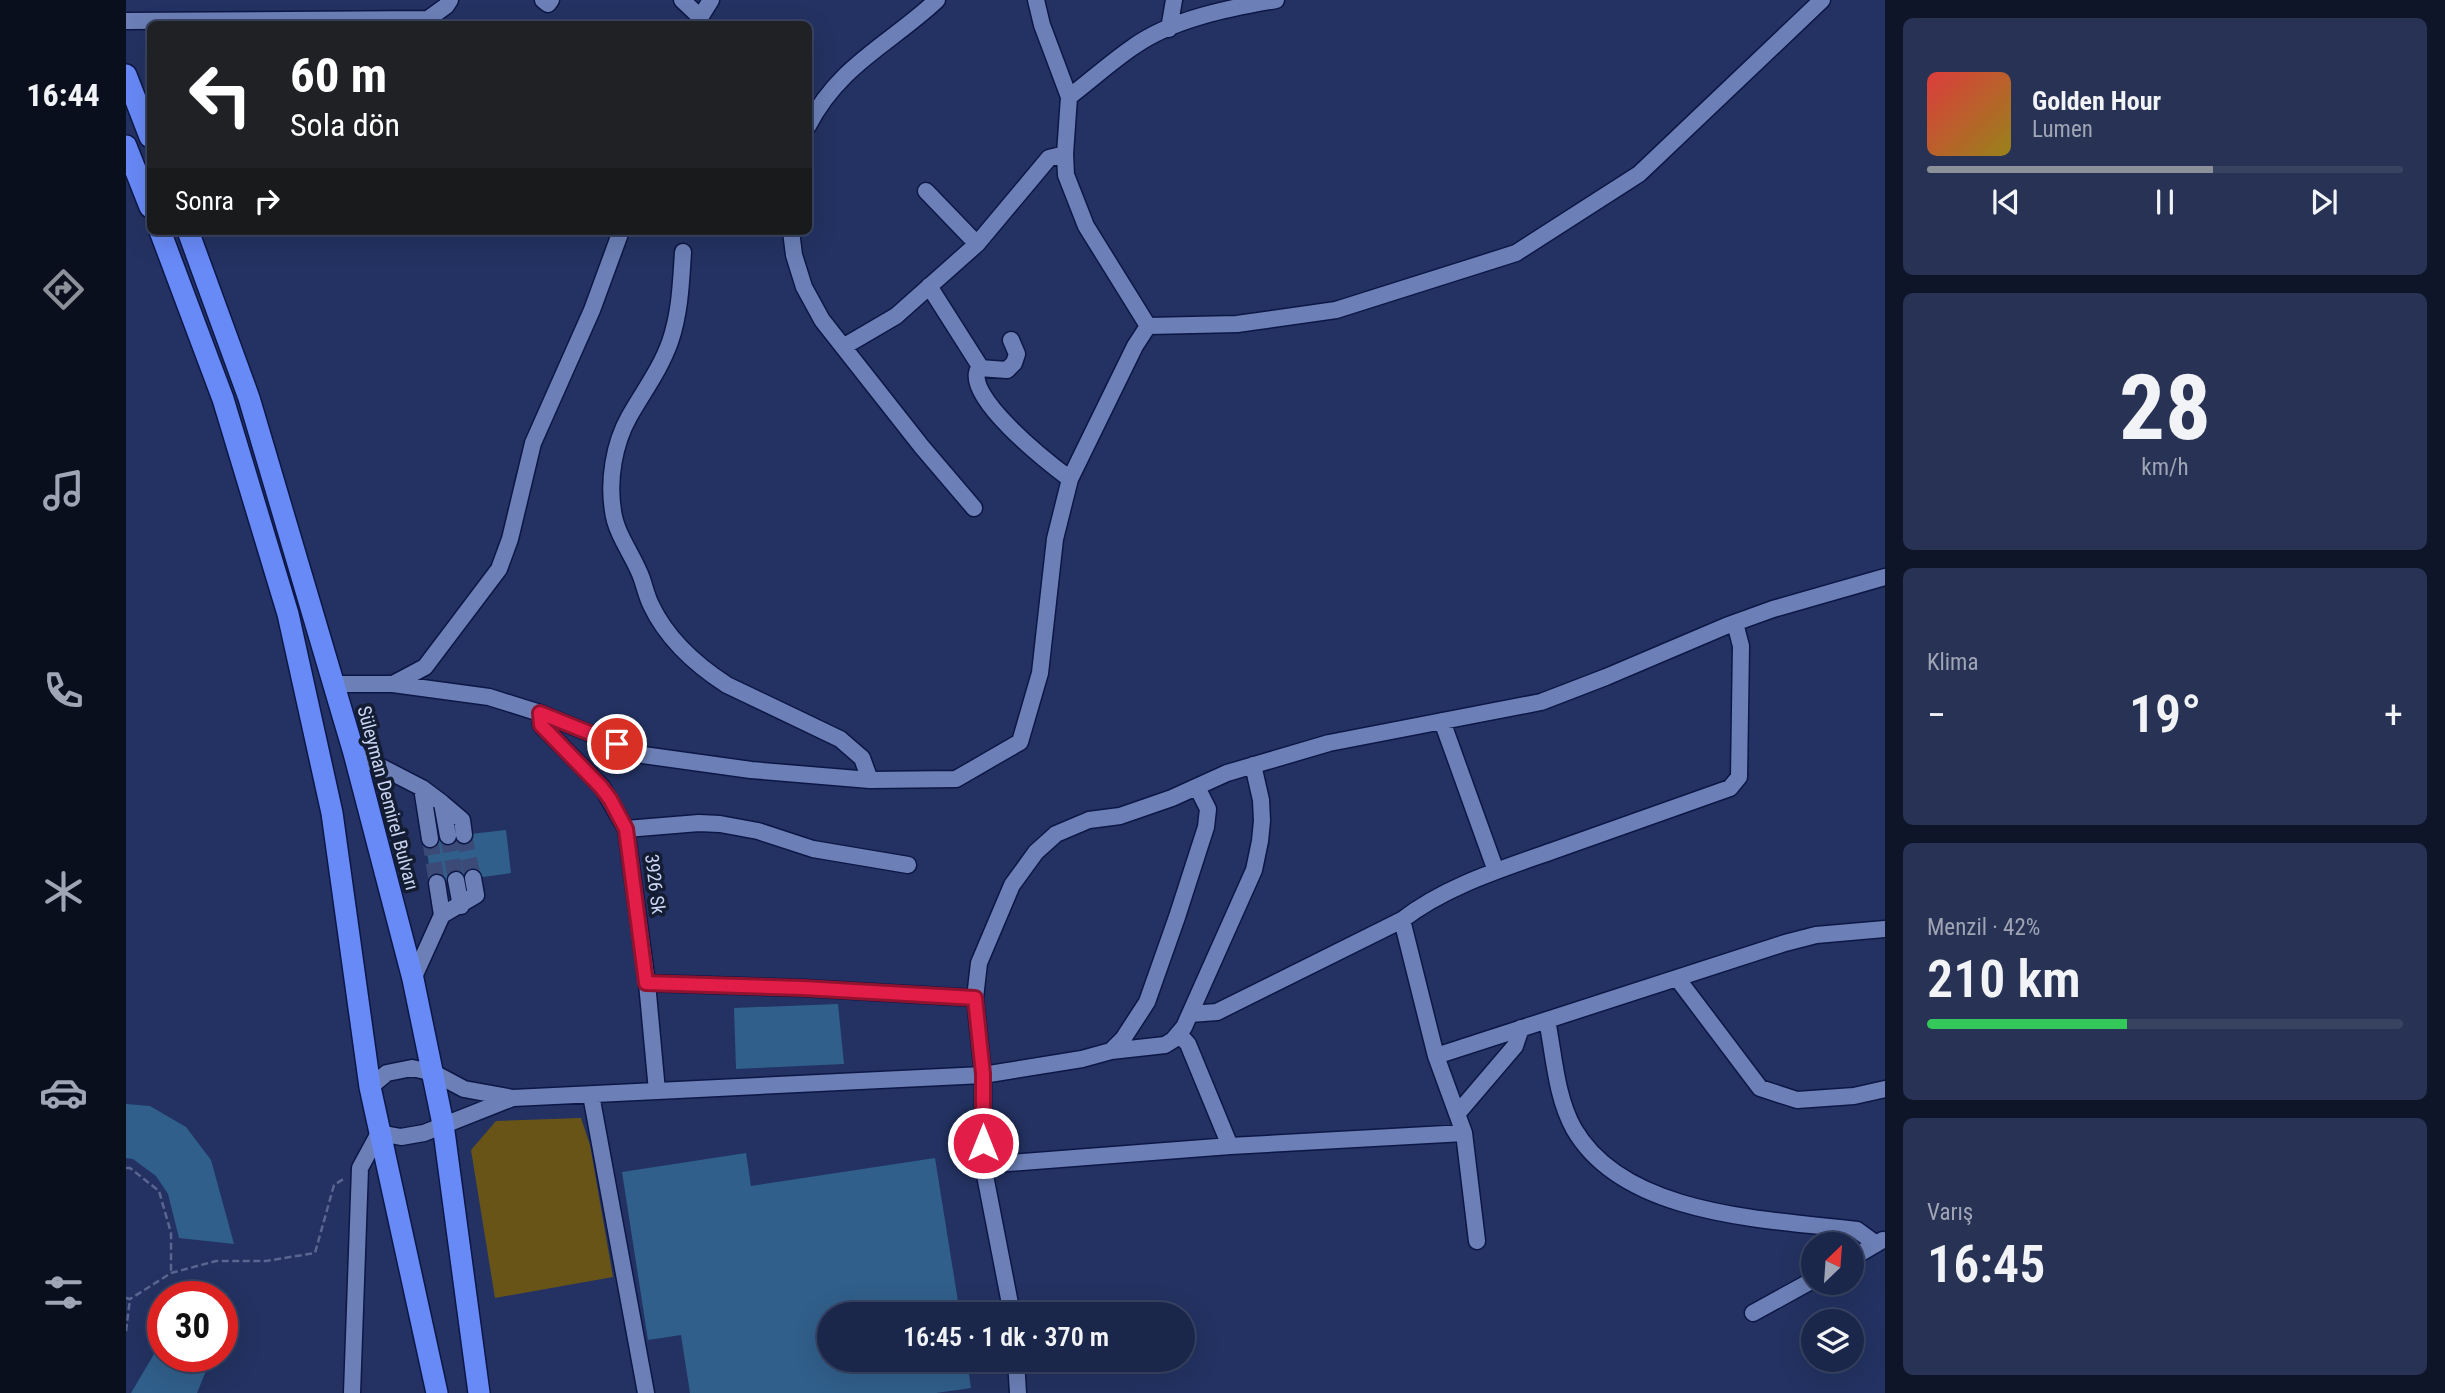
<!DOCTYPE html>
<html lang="tr">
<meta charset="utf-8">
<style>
:root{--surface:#1a264a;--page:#273254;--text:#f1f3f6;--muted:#9fa5b5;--line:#384362;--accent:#8c9099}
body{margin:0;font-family:"Roboto Condensed",sans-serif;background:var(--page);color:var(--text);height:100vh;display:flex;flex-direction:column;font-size:26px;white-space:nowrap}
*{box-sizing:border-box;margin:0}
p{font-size:23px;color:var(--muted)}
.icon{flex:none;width:38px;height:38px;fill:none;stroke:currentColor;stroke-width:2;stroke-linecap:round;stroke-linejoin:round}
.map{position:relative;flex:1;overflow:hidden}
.panel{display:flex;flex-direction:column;gap:18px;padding:18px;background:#0e1529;width:560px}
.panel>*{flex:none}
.hud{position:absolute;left:21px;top:21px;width:665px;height:214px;border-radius:10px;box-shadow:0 7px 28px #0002,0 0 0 2px var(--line);background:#202124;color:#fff;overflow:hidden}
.needle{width:46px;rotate:25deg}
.controls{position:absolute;left:1675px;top:1232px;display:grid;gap:14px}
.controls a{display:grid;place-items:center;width:63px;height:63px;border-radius:50%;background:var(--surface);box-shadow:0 7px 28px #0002,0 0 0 2px var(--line);font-size:35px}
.speed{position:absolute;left:21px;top:1281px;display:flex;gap:14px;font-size:35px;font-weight:700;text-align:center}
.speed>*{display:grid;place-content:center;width:91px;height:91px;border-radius:50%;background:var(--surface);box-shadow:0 7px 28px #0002,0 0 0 2px var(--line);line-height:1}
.speed .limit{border:10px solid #d22;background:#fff;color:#111}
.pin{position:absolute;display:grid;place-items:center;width:60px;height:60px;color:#fff;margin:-30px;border:4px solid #fff;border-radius:50%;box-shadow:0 2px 7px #0007}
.me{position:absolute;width:77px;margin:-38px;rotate:0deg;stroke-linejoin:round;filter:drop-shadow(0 0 5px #0008)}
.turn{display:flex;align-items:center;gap:24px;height:147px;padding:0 28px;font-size:32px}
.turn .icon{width:91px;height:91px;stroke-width:2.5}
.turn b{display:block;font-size:49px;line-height:60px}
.then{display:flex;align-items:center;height:66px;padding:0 28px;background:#0003;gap:14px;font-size:26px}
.big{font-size:52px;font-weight:600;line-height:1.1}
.panel .widget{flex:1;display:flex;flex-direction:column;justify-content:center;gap:10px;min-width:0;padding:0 24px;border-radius:10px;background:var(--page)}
.panel .dial{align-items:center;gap:0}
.dial b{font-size:91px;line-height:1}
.song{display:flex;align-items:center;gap:21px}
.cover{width:84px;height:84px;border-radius:10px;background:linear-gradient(135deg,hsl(0 70% 55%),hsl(50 70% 35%))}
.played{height:7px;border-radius:4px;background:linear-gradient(90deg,var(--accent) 60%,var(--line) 60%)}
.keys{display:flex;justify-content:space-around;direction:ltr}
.heat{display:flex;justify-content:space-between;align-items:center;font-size:38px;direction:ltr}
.charge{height:10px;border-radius:5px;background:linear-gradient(90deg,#34c759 42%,var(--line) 0)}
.trip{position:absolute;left:691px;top:1302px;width:378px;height:70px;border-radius:35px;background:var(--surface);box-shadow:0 7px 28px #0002,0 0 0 2px var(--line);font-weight:600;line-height:70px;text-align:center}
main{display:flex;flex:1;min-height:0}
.dock{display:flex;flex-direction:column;width:126px;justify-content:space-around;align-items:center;background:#0a0f1e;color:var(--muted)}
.dock .icon{width:49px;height:49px}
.dock .active{color:var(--accent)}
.dock b{font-size:32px;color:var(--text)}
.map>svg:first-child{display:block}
.green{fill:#695418}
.building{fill:#305f8b}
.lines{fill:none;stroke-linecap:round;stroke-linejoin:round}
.minor-tunnel{stroke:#3c4a78;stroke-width:16;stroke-dasharray:16 8;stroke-linecap:butt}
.minor-casing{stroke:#0d1746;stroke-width:19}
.highway-casing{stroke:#0d1746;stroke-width:24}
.path{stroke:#586690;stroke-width:2.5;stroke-dasharray:7 3.5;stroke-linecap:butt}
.minor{stroke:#6c80b7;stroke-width:16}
.highway{stroke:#688af7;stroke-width:21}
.route-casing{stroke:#92132f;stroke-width:18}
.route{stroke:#e11d48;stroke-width:12}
.labels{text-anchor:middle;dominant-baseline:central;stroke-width:7;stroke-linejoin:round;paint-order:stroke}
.street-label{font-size:19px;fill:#c8d4f2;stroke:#141c32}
</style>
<main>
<nav class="dock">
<b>16:44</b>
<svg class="icon active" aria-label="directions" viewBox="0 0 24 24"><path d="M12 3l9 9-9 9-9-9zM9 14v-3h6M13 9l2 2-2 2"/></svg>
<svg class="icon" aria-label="music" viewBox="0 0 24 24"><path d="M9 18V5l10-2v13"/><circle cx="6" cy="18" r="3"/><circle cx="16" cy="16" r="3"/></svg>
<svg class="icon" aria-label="phone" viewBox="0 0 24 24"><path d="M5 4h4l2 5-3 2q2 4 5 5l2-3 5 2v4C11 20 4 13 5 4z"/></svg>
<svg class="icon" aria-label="climate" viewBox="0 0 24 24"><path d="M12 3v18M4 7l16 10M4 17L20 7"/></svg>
<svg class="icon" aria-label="car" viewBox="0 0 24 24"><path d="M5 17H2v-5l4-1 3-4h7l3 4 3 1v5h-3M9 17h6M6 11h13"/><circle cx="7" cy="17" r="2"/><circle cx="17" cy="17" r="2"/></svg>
<svg class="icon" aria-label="filters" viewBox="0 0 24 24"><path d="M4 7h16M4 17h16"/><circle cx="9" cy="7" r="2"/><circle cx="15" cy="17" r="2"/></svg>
</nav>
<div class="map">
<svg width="1759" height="1393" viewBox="0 0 1759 1393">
<rect width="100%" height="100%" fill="#233262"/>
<path class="green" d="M455,1118L464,1145L487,1277L369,1298L345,1150L370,1121Z"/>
<path class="building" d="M380,830L385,873L306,884L299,839Z
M712,1004L718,1064L610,1069L608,1008Z
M0,1104L24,1106L60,1127L85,1160L108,1244L53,1238L42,1194L30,1176L7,1159L0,1158Z
M620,1153L625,1186L809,1158L834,1314H704V1360H841L845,1388L810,1393H564L555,1335L522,1340L496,1172Z
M48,1287L101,1293L98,1331L96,1330V1297H46Z
M36,1333L37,1356H86L71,1393H5L31,1349Z"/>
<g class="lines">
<path class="minor-tunnel" d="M338,835L347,878
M322,836L330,880
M304,839L311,883"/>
<g class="minor-casing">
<path id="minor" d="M417,0L422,4L425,0
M556,0L574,17
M910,0L916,25L943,97L939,154L940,175L960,226L1022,326
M0,21L302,19L320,6L324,0
M570,24L585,0
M1043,29L1048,0
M943,97C964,81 985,62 1007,47C1046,19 1103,8 1150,0
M682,126C713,65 764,44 811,0
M800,191L851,244
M665,231L668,255L678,287L696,320L796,447L848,508
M557,252C555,283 554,313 544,342C534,370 517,392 503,417C488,444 482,480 487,511C490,535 508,556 516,579C519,588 521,597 525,605C541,639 570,665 601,685L714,739L736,758L744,780
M803,286L855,368
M1022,326L1111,324L1210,310L1390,253L1513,174L1696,0
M885,340L891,354L888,363L881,370L853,368C835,395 924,464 944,479
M717,347L770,316L851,244L923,158L939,154
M207,684H267L299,667L373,569L384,539L407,443L466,310L495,231
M267,684L363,697L414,713L517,755L625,770L744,780L830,779L894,742L914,673L929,539L944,479L1009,346L1022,326
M414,713L415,725L476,787L500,829L521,983L531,1091
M1316,721L1370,871
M228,753L296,788L316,803L322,836
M296,788L304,839
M316,803L336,820L338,835
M500,829L573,823L594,824L632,831L687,849L782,865
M330,880L335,906
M311,883L316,915
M1276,920L1310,1056L1338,1133L1351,1241
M1551,978L1634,1088L1671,1100L1728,1096L1759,1089
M287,979L316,915L350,895L347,878
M521,983L677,988L849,998
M1064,1014L1091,1012L1276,920C1321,885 1379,868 1432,849C1490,829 1547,808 1604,788L1613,777L1615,646L1609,623
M1421,1020C1428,1055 1430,1097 1448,1129C1499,1217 1642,1219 1731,1230L1750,1244
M1053,1034L1062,1044L1104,1146
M985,1051L1039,1045L1047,1040L1058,1027L1128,870L1134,841L1136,821L1135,800L1127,765
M1310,1056L1659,943L1690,935L1759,929
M244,1087L261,1073L286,1068L308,1073L338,1089L387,1098L531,1091L857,1075L956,1059L985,1051L997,1039L1021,1002L1051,917L1080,827L1082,809L1071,787
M465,1095L520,1393
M1331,1114L1389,1046L1395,1028
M857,1165L1104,1146L1338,1133
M1726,1258L1757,1240
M1627,1313L1687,1280
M886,1314L857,1165V1075L849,998L853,963L886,885L910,852L930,834L963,820L994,816L1046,798L1101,773L1203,743L1415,702L1480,677L1600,626L1647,609L1759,577
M890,1360L892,1393
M226,1393L234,1168L253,1133L275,1137L298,1133L384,1099"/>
</g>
<g class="highway-casing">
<path id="highway" d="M0,75L24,137
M0,146L24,207
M34,231L97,399L162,614L206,813L244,1087L311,1393
M62,231L123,398L228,753L287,979L317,1124L353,1393"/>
</g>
<path class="path" d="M0,1168H4L33,1191L45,1233V1273
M0,1298L4,1299L45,1273L90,1261H140L189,1253L208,1185L219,1178
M0,1331L4,1299"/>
<use href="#minor" class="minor"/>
<use href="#highway" class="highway"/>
</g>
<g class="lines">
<g class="route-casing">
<path id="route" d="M491,744L414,713L415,725L475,787L484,799L500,829L520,983L677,988L849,998L857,1074V1143"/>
</g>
<use href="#route" class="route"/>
</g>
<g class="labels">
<g class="street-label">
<text transform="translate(262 798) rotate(75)">Süleyman Demirel Bulvarı</text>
<text transform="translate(529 884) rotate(83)">3926 Sk</text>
</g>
</g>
</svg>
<div class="controls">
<a><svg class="needle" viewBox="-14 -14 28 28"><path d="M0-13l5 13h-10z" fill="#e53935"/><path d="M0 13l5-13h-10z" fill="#9fa5b5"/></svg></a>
<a><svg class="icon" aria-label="layers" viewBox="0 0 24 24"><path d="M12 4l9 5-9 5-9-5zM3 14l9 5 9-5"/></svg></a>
</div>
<div class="speed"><div class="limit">30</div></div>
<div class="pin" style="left:491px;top:744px;background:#d93025"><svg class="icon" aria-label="arrive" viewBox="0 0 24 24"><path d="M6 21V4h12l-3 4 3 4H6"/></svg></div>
<svg class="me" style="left:857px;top:1143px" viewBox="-20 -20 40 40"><circle r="17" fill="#e11d48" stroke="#fff" stroke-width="3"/><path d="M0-11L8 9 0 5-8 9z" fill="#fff"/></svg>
<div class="trip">16:45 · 1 dk · 370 m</div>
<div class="hud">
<div class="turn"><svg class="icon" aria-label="left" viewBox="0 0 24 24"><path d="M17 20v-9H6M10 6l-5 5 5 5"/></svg><div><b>60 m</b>Sola dön</div></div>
<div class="then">Sonra<svg class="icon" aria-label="right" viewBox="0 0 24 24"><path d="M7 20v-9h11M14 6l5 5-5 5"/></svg></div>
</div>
</div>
<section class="panel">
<div class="widget">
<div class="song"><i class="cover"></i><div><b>Golden Hour</b><p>Lumen</p></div></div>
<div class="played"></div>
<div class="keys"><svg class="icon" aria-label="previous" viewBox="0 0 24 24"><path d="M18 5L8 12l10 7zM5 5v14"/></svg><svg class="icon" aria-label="pause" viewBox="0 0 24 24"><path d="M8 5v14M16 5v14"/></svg><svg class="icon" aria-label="next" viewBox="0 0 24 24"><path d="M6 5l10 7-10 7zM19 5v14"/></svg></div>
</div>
<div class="widget dial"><b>28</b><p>km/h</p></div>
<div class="widget"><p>Klima</p>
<div class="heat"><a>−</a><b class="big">19°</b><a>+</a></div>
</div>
<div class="widget"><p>Menzil · 42%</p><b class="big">210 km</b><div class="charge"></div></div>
<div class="widget"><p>Varış</p><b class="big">16:45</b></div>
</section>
</main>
